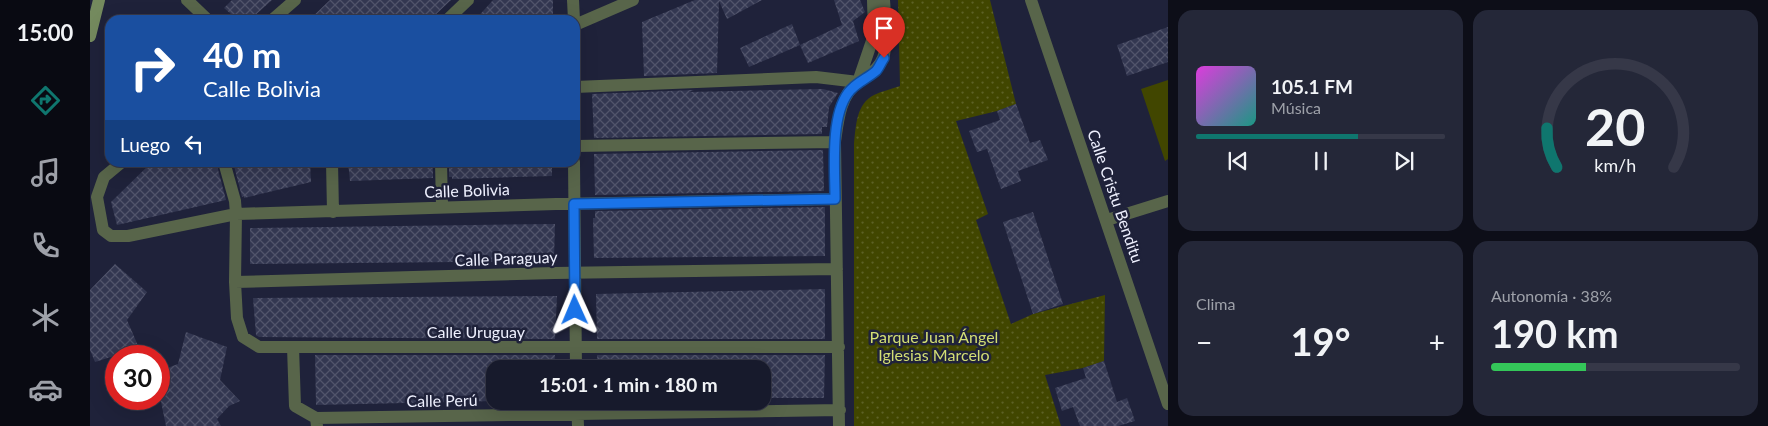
<!DOCTYPE html>
<html lang="es">
<meta charset="utf-8">
<style>
:root{--surface:#171a2c;--page:#242738;--text:#f1f3f6;--muted:#9ea1a9;--line:#363848;--accent:#0f766e}
body{margin:0;font-family:Lato,sans-serif;background:var(--page);color:var(--text);height:100vh;display:flex;flex-direction:column;font-size:19px;white-space:nowrap}
*{box-sizing:border-box;margin:0}
p{font-size:16px;color:var(--muted)}
.icon{flex:none;width:28px;height:28px;fill:none;stroke:currentColor;stroke-width:2;stroke-linecap:round;stroke-linejoin:round}
.map{position:relative;flex:1;overflow:hidden}
.sheet{display:flex;flex-direction:column;gap:10px;padding:10px;background:#0d0e18;width:600px}
.sheet>*{flex:none}
.guide{position:absolute;left:15px;top:15px;width:475px;height:152px;border-radius:15px;box-shadow:0 5px 20px #0002,0 0 0 1px var(--line);background:#1a4fa0;color:#fff;overflow:hidden}
.speed{position:absolute;left:15px;top:345px;display:flex;gap:10px;font-size:25px;font-weight:700;text-align:center}
.speed>*{display:grid;place-content:center;width:65px;height:65px;border-radius:50%;background:var(--surface);box-shadow:0 5px 20px #0002,0 0 0 1px var(--line);line-height:1}
.speed .limit{border:8px solid #d22;background:#fff;color:#111}
.pin{position:absolute;display:grid;place-items:center;width:42px;height:42px;color:#fff;margin:-51px -21px;border-radius:50% 50% 50% 0;rotate:-45deg;box-shadow:0 0 5px #0007}
.pin .icon{rotate:45deg}
.me{position:absolute;width:55px;margin:-28px;rotate:359deg;stroke-linejoin:round;filter:drop-shadow(0 0 4px #0008)}
.turn{display:flex;align-items:center;gap:18px;height:105px;padding:0 15px;font-size:22px}
.turn .icon{width:65px;height:65px;stroke-width:2.5}
.turn b{display:block;font-size:35px;line-height:42px}
.then{display:flex;align-items:center;height:48px;padding:0 15px;background:#0003;gap:10px;font-size:19px}
.big{font-size:38px;font-weight:700;line-height:1.1}
.sheet .card{flex:1;display:flex;flex-direction:column;justify-content:center;gap:8px;min-width:0;padding:0 18px;border-radius:15px;background:var(--page)}
.sheet .dial{align-items:center;gap:0}
.dial svg{height:130px;overflow:visible;fill:none;stroke:var(--line);stroke-width:7;stroke-linecap:round;text-anchor:middle}
.dial text{fill:var(--text);stroke:none}
.song{display:flex;align-items:center;gap:15px}
.cover{width:60px;height:60px;border-radius:8px;background:linear-gradient(135deg,hsl(300 70% 55%),hsl(170 70% 35%))}
.played{height:5px;border-radius:2px;background:linear-gradient(90deg,var(--accent) 65%,var(--line) 65%)}
.keys{display:flex;justify-content:space-around;direction:ltr}
.heat{display:flex;justify-content:space-between;align-items:center;font-size:28px;direction:ltr}
.charge{height:8px;border-radius:4px;background:linear-gradient(90deg,#34c759 38%,var(--line) 0)}
.sheet .tiles{flex:1;display:grid;gap:10px;grid-template-columns:repeat(2,1fr)}
.trip{position:absolute;left:396px;top:360px;width:285px;height:50px;border-radius:15px;background:var(--surface);box-shadow:0 5px 20px #0002,0 0 0 1px var(--line);font-weight:700;line-height:50px;text-align:center}
main{display:flex;flex:1;min-height:0}
.menu{display:flex;flex-direction:column;width:90px;justify-content:space-around;align-items:center;background:#090a12;color:var(--muted)}
.menu .icon{width:35px;height:35px}
.menu .selected{color:var(--accent)}
.menu b{font-size:22px;color:var(--text)}
.map>svg:first-child{display:block}
.park{fill:url(#park-dots)}
.garden{fill:#414600}
.building{fill:url(#building-cross-hatch)}
.lines{fill:none;stroke-linecap:round;stroke-linejoin:round}
.minor{stroke:#58654a;stroke-width:12}
.secondary{stroke:#748a5e;stroke-width:12}
.route-casing{stroke:#114b97;stroke-width:12}
.route{stroke:#1a73e8;stroke-width:9}
.labels{text-anchor:middle;dominant-baseline:central;stroke-width:5;stroke-linejoin:round;paint-order:stroke}
.street-label{font-size:16px;fill:#eef0fe;stroke:#1f223a}
.park-label{font-size:16px;fill:#d3de74;stroke:#1f223a}
</style>
<main>
<nav class="menu">
<b>15:00</b>
<svg class="icon selected" aria-label="directions" viewBox="0 0 24 24"><path d="M12 3l9 9-9 9-9-9zM9 14v-3h6M13 9l2 2-2 2"/></svg>
<svg class="icon" aria-label="music" viewBox="0 0 24 24"><path d="M9 18V5l10-2v13"/><circle cx="6" cy="18" r="3"/><circle cx="16" cy="16" r="3"/></svg>
<svg class="icon" aria-label="phone" viewBox="0 0 24 24"><path d="M5 4h4l2 5-3 2q2 4 5 5l2-3 5 2v4C11 20 4 13 5 4z"/></svg>
<svg class="icon" aria-label="climate" viewBox="0 0 24 24"><path d="M12 3v18M4 7l16 10M4 17L20 7"/></svg>
<svg class="icon" aria-label="car" viewBox="0 0 24 24"><path d="M5 17H2v-5l4-1 3-4h7l3 4 3 1v5h-3M9 17h6M6 11h13"/><circle cx="7" cy="17" r="2"/><circle cx="17" cy="17" r="2"/></svg>
</nav>
<div class="map">
<svg width="1078" height="426" viewBox="0 0 1078 426">
<defs>
<pattern id="park-dots" width="8" height="8" patternUnits="userSpaceOnUse" patternTransform="scale(1.25)"><rect width="8" height="8" fill="#414600"/><path d="M2 2h.1M6 6h.1" fill="none" stroke="#5d6126" stroke-width="1.8" stroke-linecap="round"/></pattern>
<pattern id="building-cross-hatch" width="8" height="8" patternUnits="userSpaceOnUse" patternTransform="scale(1.25)"><rect width="8" height="8" fill="#333751"/><path d="M0 0l8 8M0 8l8-8" fill="none" stroke="#51546b"/></pattern>
</defs>
<rect width="100%" height="100%" fill="#1f223a"/>
<path class="park" d="M808,0H900L926,104L907,111L866,121L898,214L886,220L921,324L943,314L1015,295L1014,361L993,368L955,375L971,426H764V144C766,126 766,104 784,95C792,91 802,89 810,86Z"/>
<path class="garden" d="M1078,80V159L1075,161L1051,89Z"/>
<path class="building" d="M142,0H182L160,20H148L134,8Z
M240,0H361L340,20H219Z
M403,0H463V20H385Z
M605,0H672L637,19L629,1L627,73L554,76L552,22Z
M744,0H770L775,12L763,21L769,41L718,63L710,45L752,25Z
M702,24L710,45L659,67L650,48Z
M1078,27V62L1037,76L1027,45Z
M733,89L748,93L739,107L737,127H732V134L504,138L502,94L604,90L599,92Z
M926,104L940,143L950,140L958,160L928,171L931,181L911,189L897,149L887,152L879,131L910,120L907,111Z
M733,150L734,191L505,195L504,154Z
M62,162H126L136,200L27,225L21,202Z
M143,162H220L221,182L154,198V196L152,197Z
M258,162H343V178L260,181Z
M359,162H462V176L362,179V177H359Z
M735,207V256L504,258L503,218H505V211Z
M943,212L973,304L943,314L913,222Z
M465,224L464,261L160,264V228Z
M25,264L57,292L37,320L49,348L5,362L0,350V290Z
M735,289V339H507L506,294Z
M467,296L465,339L169,337L166,335L163,298Z
M96,332L137,347L130,380L150,401L139,406L127,419L131,426H76L69,392V371L88,364Z
M225,355H465L464,369H405V401L226,405Z
M507,355H735L734,398H672V369H508Z
M1014,361L1027,402L1037,398L1045,421L1028,426H990L983,407L972,411L965,388L996,378L993,368Z"/>
<g class="lines">
<path class="minor" d="M97,0L118,20
M483,0L484,20
M941,0L1078,404
M182,20L205,0
M357,20L378,0
M485,25L543,0
M768,82L784,35L783,0
M485,87L726,77L768,82
M485,146L745,142
M32,162L14,177L7,197L13,230L21,236H38L146,214L466,204L745,199
M134,162L145,201L146,214L145,282L147,318L153,337L169,347H203L205,406L226,418L227,426
M242,162L243,212
M351,162L352,207
M484,162L486,369
M1017,220L1078,201
M145,282L465,273L747,269
M203,347H749
M487,401L488,426
M226,418L750,410
M749,426L745,142C748,120 750,96 768,82C778,74 788,71 793,58C798,46 795,14 794,0"/>
<path class="secondary" d="M0,36L9,0"/>
</g>
<g class="lines">
<g class="route-casing">
<path id="route" d="M485,310L484,204L745,199C745,169 740,118 758,93C766,82 777,79 786,71C789,68 791,62 794,58"/>
</g>
<use href="#route" class="route"/>
</g>
<g class="labels">
<g class="street-label">
<text transform="translate(377 190) rotate(-2)">Calle Bolivia</text>
<text transform="translate(1026 196) rotate(71)">Calle Cristu Benditu</text>
<text transform="translate(416 258) rotate(-2)">Calle Paraguay</text>
<text x="386" y="331">Calle Uruguay</text>
<text transform="translate(352 400) rotate(-1)">Calle Perú</text>
</g>
<g class="park-label">
<text x="844" y="336">Parque Juan Ángel<tspan x="844" dy="18">Iglesias Marcelo</tspan></text>
</g>
</g>
</svg>
<div class="speed"><div class="limit">30</div></div>
<div class="pin" style="left:794px;top:58px;background:#d93025"><svg class="icon" aria-label="arrive" viewBox="0 0 24 24"><path d="M6 21V4h12l-3 4 3 4H6"/></svg></div>
<svg class="me" style="left:485px;top:310px" viewBox="-20 -20 40 40"><path d="M0-17L14 15 0 8-14 15z" fill="#1a73e8" stroke="#fff" stroke-width="4"/></svg>
<div class="trip">15:01 · 1 min · 180 m</div>
<div class="guide">
<div class="turn"><svg class="icon" aria-label="right" viewBox="0 0 24 24"><path d="M7 20v-9h11M14 6l5 5-5 5"/></svg><div><b>40 m</b>Calle Bolivia</div></div>
<div class="then">Luego<svg class="icon" aria-label="left" viewBox="0 0 24 24"><path d="M17 20v-9H6M10 6l-5 5 5 5"/></svg></div>
</div>
</div>
<section class="sheet">
<div class="tiles">
<div class="card">
<div class="song"><i class="cover"></i><div><b>105.1 FM</b><p>Música</p></div></div>
<div class="played"></div>
<div class="keys"><svg class="icon" aria-label="previous" viewBox="0 0 24 24"><path d="M18 5L8 12l10 7zM5 5v14"/></svg><svg class="icon" aria-label="pause" viewBox="0 0 24 24"><path d="M8 5v14M16 5v14"/></svg><svg class="icon" aria-label="next" viewBox="0 0 24 24"><path d="M6 5l10 7-10 7zM19 5v14"/></svg></div>
</div>
<div class="card dial"><svg viewBox="0 0 100 80">
<path d="M14 69A42 42 0 1 1 86 69"/>
<path d="M14 69A42 42 0 0 1 8 45" stroke="#0f766e"/>
<text x="50" y="56" font-size="32" font-weight="700">20</text>
<text x="50" y="72" font-size="11">km/h</text>
</svg></div>
<div class="card"><p>Clima</p>
<div class="heat"><a>−</a><b class="big">19°</b><a>+</a></div>
</div>
<div class="card"><p>Autonomía · 38%</p><b class="big">190 km</b><div class="charge"></div></div>
</div>
</section>
</main>
